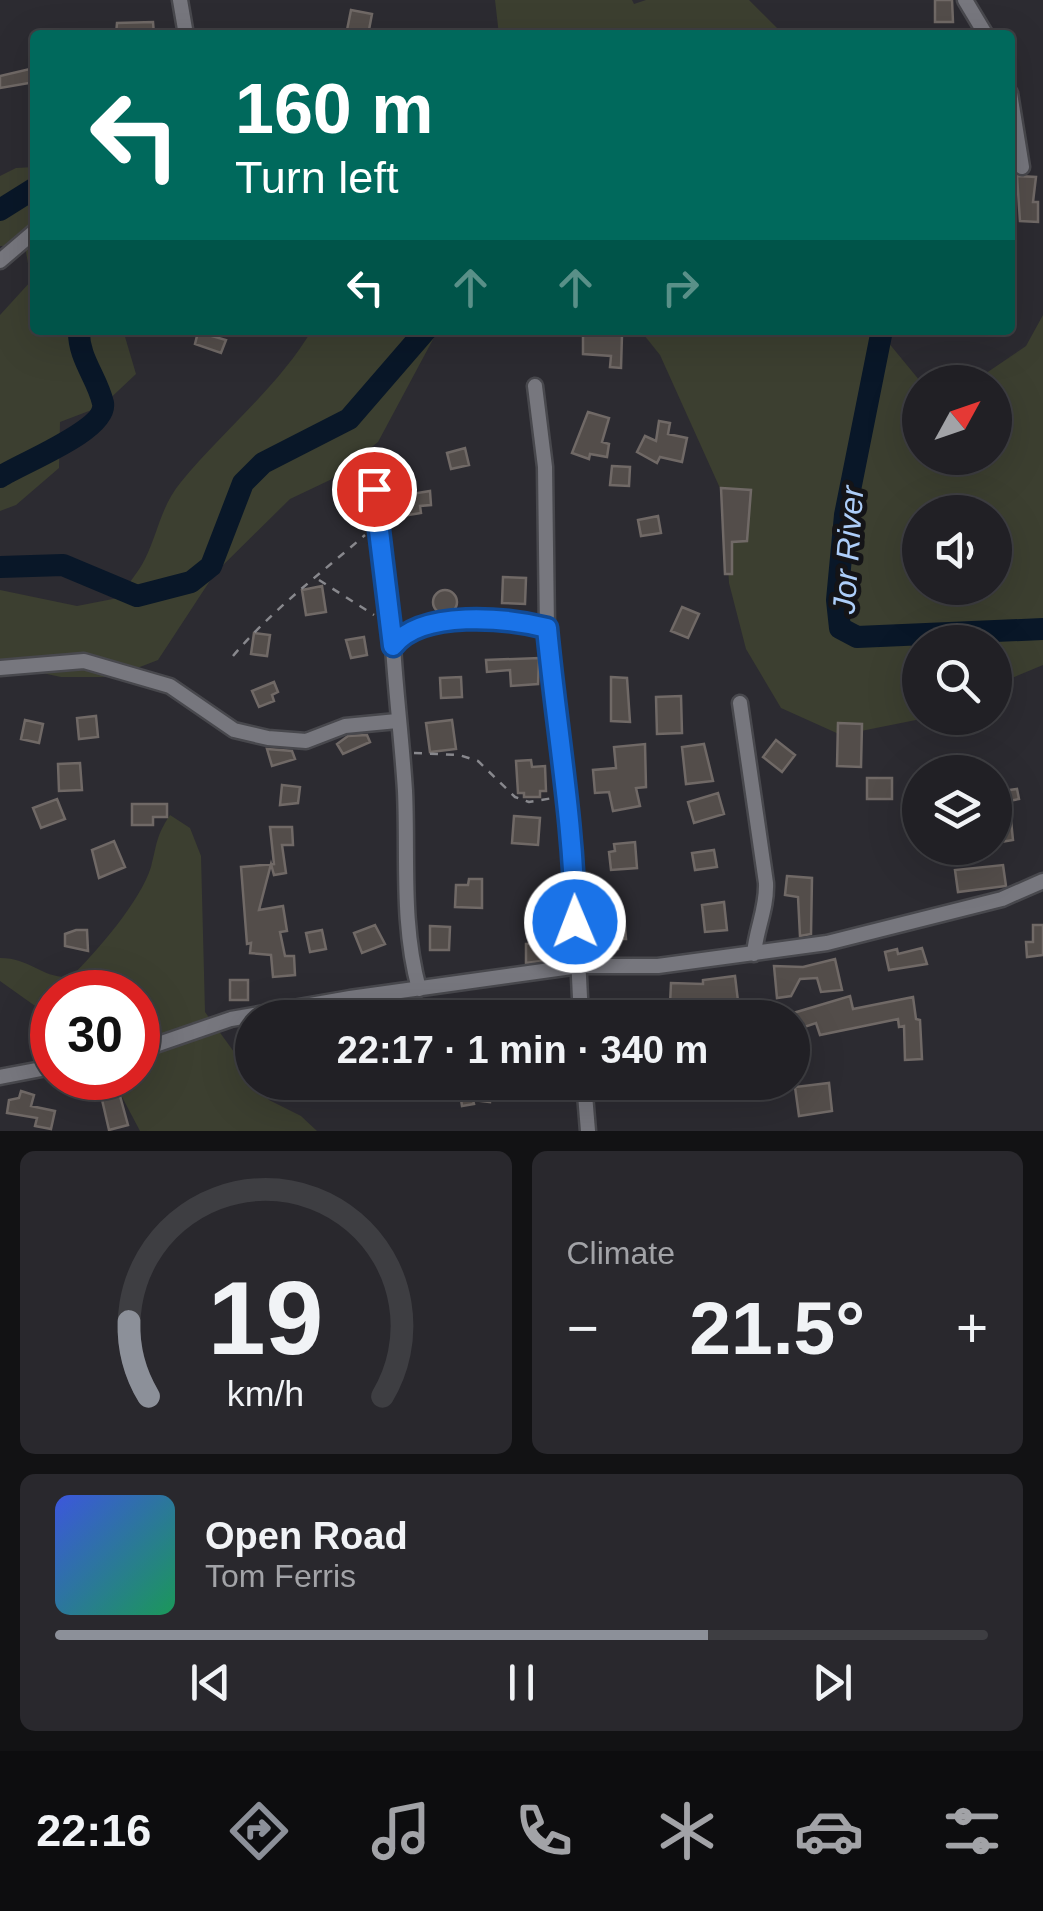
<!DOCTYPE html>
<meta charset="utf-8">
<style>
:root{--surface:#212025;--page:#29282d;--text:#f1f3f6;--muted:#a2a3a7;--line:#3e3e42;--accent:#8c9099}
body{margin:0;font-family:Helvetica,sans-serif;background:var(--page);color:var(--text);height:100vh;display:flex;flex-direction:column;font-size:38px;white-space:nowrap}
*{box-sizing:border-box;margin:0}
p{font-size:32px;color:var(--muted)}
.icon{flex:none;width:55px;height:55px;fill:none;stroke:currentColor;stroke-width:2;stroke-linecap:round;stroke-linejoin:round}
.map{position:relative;height:1131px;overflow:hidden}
.sheet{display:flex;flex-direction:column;gap:20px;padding:20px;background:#121214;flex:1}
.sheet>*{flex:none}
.guide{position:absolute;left:30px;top:30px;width:985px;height:305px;border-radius:10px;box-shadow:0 10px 40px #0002,0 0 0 2px var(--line);background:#00695c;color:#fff;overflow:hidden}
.needle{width:65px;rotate:50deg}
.buttons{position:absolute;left:902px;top:365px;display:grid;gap:20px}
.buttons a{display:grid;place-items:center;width:110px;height:110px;border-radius:50%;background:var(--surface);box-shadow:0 10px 40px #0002,0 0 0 2px var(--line);font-size:50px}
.speed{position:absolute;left:30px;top:970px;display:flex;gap:20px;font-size:50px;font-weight:700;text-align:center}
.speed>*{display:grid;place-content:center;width:130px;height:130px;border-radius:50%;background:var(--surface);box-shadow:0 10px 40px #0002,0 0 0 2px var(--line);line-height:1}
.speed .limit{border:15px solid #d22;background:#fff;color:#111}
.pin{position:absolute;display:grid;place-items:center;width:85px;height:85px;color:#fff;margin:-42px;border:5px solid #fff;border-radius:50%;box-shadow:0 2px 10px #0007}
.me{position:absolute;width:110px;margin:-55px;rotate:359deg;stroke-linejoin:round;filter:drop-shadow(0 0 8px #0008)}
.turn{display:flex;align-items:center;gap:35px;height:210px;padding:0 40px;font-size:45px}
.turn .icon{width:130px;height:130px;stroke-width:2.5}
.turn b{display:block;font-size:70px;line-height:85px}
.lanes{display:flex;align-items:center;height:95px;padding:0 40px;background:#0003;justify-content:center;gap:50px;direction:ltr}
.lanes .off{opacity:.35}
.big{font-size:75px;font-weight:700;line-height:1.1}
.sheet .card{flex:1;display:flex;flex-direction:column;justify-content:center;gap:15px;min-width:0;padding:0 35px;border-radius:15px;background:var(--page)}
.sheet .dial{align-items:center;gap:0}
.dial svg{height:260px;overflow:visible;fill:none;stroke:var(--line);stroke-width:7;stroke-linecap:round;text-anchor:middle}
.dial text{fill:var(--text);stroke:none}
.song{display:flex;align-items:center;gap:30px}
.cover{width:120px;height:120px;border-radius:15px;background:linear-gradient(135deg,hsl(230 70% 55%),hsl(150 70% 35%))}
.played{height:10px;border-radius:5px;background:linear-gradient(90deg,var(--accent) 70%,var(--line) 70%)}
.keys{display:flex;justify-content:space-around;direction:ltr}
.heat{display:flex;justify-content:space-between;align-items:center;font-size:55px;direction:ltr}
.sheet .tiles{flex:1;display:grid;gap:20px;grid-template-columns:1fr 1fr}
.card:last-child{grid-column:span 2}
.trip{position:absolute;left:235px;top:1000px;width:575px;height:100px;border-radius:50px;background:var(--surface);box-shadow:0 10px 40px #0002,0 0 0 2px var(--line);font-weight:700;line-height:100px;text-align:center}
.tabs{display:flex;height:160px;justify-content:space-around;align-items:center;background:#0d0d0f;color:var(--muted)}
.tabs .icon{width:70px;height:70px}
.tabs .selected{color:var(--accent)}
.tabs b{font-size:45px;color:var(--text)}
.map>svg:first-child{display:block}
.green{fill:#3c3f30;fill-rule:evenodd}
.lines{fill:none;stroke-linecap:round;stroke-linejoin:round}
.river{stroke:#091728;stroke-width:22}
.building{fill:#534d4a;stroke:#706966;stroke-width:2.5}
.minor-casing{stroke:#48484d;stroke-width:19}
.path{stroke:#88888d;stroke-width:2.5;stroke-dasharray:8 8;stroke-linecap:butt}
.minor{stroke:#77777e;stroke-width:14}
.route-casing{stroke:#114b97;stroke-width:25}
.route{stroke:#1a73e8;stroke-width:18}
.labels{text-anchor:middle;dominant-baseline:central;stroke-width:10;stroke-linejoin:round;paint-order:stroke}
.water-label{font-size:32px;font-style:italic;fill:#adcef9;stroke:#141417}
</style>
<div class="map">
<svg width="1043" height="1131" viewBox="0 0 1043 1131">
<rect width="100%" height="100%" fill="#2c2b31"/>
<path class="green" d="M495,0H632L634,4L646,0H749L784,35H499Z
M35,167V330H123L136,374L102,406L60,422L59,468L16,505L0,511V315L31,281L25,246H0V176L16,168Z
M1043,315V665L995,685V642H920V718H926L841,735L781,708L746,649L729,583L724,497L660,355L640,330H878L920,381L940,382H920V458H995V382H973L1026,346ZM920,512H995V588H920Z
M312,330H438L378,442L330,480L290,499L215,573L158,660L114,677H61L0,664V590L77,606L118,598C127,585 138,573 145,559C158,533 161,506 181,482C223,431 278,387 312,330Z
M170,815L190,828L201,856L205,1012L269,1100L301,1116L317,1131H140L112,1078H138V992H52V1018L0,981V958C31,958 42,979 71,977C97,951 140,902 151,867C157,844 156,836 170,815Z"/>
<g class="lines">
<path class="river" d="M0,210L35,188
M882,330L845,515L837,600L840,628L857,637L1043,629
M0,477C21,463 108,430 103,403C97,377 78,358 79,330
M0,567L63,565L137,596L191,582L211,566L243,483L263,463L349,419L426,330"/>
</g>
<path class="building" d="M935,0H952L953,22H935Z
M351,10L372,14L368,35L347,30Z
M153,22L154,35H116L117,23Z
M34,68L35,82L0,88V76Z
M1017,176L1036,177L1033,202H1038V222L1020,221Z
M198,332L226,340L221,353L195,344Z
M583,334L622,335L621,368L610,367L611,356L583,354Z
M588,412L609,418L602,442L609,444L607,457L590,454L589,459L572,453Z
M659,421L670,423L668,434L687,438L682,462L660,457L657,463L637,452L645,436L656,441Z
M465,448L469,465L451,469L447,453Z
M612,466L630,467L629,486L610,485Z
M721,488L751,490L747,541L732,542V574H725Z
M430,491L431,505L420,506L421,513L402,516L399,496Z
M658,516L661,533L641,536L638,520Z
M503,577L526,578L525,604L502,603Z
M322,586L326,612L306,615L302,590Z
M433 602a12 12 0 1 1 24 0a12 12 0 1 1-24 0Z
M682,607L699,614L688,638L671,631Z
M254,633L270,635L267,656L251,654Z
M364,637L367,655L351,658L346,640Z
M539,658L538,684L511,686L510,670L487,672L486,660Z
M461,677L462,697L441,698L440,678Z
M611,677L627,678L630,722L611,721Z
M274,682L278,692L272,695L274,701L259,707L252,691Z
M681,696L682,733L657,734L656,697Z
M96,716L98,737L79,739L77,718Z
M25,720L43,724L39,743L21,739Z
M452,720L456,749L430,752L426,723Z
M838,723L862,724L861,767L837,766Z
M367,735L370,742L343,754L337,744L348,736Z
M776,740L795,755L782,772L763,757Z
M645,744L646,787L636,788L640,806L613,811L609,792L595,793L593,770L616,768L614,747Z
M704,744L713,781L686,784L682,747Z
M267,749L292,751L295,759L272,766Z
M531,760L532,767L545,766L546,791H540V797H524V793H518L516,761Z
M80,763L82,790L59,791L58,764Z
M867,778H892V799H867Z
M282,785L300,787L298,803L280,805Z
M1017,789L1019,799L1009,801L1013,840L995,843V792Z
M718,793L724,814L694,823L688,802Z
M57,799L65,819L41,828L33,808Z
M132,804H167V817H153V825H132Z
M514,816L540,818L538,845L512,843Z
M270,827H292L293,845H282L286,873L274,875L271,864L259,910L283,906L287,931L280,932L285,956H294L295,975L273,977L271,955L250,953L251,943L247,944L241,867L274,864Z
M114,841L125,867L99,878L92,850Z
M635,842L637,868L611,870L609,852L615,851L614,844Z
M714,850L717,867L695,870L692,853Z
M1003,865L1006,886L958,892L955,870Z
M787,876L812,878L811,934L800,936L798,897L785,895Z
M469,879H482V908L455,907L456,885H468Z
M544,889L560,890L559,910L543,909Z
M592,897H609L610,918L624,917L626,939H618V949L603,950L601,915H592Z
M724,902L727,930L705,932L702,905Z
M375,925L385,944L362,953L354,933Z
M1033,925H1043V955L1027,957L1026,942H1033Z
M430,926L450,927L449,950H430Z
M76,930H87L88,951L65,946V934Z
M322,930L326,949L310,952L306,933Z
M547,943L548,960L526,963V944Z
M922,948L927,964L889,970L885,952L897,949L898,954Z
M835,959L842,990L821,992L817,978L800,979L791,996L777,998L774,966L803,967Z
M735,976L738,1001L670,1005L671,983L703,984V980Z
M230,980H248V1000H230Z
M850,996L853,1009L913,997L916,1019L920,1020L922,1059L905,1060L904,1026L899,1027L898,1019L820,1035L816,1023L792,1031L790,1014Z
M97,1078H135L117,1085L128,1125L109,1130Z
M486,1082H515L514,1093L491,1089L490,1102L473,1100L474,1104L462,1106L459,1086Z
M829,1083L832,1111L799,1116L795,1087Z
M21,1091L34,1095L31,1106L55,1111L51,1129L35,1126L37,1118L7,1113L9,1100L19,1098Z"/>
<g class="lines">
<g class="minor-casing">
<path id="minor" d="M180,0L186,35
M965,0L986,35
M1010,93L1022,167
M0,261L35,231
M535,386L545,467L547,629L574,874L581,1018
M374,489L393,646
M0,668L84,661L170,686L234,730L268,738L306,741L345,726L397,721
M740,703L766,883C767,909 756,929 754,954
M419,989C401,923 408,858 405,791C402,742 396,695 393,646C419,612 509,619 547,629
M138,1051L231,1019L350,998L579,966H658L827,943L1002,899L1043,881
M0,1077L52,1067
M584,1082L588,1131"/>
</g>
<path class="path" d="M319,580L374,615
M233,656C272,610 320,574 365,535
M414,753L459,755L478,761L515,797L529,802L553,798"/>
<use href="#minor" class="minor"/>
</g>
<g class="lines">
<g class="route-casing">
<path id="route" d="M374,489L393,646C422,609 507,618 547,628C556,726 574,823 575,922"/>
</g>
<use href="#route" class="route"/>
</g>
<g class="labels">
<g class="water-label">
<text transform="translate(848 550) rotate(-86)">Jor River</text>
</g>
</g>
</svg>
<div class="buttons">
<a><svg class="needle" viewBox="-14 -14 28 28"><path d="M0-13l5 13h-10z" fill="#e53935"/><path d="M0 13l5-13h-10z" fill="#a2a3a7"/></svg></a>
<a><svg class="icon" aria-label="sound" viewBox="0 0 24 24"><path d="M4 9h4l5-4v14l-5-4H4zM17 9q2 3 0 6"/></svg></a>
<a><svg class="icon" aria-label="search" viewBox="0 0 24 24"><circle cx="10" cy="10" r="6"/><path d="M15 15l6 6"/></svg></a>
<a><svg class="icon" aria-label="layers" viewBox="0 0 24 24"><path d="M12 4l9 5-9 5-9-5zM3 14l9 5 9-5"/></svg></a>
</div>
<div class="speed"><div class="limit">30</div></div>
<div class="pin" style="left:374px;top:489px;background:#d93025"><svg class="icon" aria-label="arrive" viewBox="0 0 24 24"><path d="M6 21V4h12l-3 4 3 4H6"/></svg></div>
<svg class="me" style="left:575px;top:922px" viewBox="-20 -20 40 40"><circle r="17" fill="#1a73e8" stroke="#fff" stroke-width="3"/><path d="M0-11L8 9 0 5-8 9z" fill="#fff"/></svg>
<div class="trip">22:17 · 1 min · 340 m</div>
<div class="guide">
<div class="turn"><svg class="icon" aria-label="left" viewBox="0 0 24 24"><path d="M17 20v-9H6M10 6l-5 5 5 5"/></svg><div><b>160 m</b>Turn left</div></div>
<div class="lanes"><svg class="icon" aria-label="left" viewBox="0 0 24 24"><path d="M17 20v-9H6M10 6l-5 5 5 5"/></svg><svg class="icon off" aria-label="ahead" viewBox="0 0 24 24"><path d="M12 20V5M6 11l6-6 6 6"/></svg><svg class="icon off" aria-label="ahead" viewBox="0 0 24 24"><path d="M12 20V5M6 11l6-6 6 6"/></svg><svg class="icon off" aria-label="right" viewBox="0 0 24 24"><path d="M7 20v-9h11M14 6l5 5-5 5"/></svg></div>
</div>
</div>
<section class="sheet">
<div class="tiles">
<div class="card dial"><svg viewBox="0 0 100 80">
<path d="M14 69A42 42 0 1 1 86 69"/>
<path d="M14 69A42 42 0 0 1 8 46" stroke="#8c9099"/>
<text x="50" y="56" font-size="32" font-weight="700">19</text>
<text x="50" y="72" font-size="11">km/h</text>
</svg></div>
<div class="card"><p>Climate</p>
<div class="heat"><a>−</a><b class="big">21.5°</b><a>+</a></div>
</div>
<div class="card">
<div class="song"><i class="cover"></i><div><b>Open Road</b><p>Tom Ferris</p></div></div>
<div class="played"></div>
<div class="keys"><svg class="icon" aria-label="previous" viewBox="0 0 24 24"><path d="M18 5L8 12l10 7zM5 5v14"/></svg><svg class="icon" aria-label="pause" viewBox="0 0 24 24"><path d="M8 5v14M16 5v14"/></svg><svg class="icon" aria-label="next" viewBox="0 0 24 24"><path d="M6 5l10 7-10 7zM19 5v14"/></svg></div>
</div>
</div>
</section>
<nav class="tabs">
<b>22:16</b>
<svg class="icon selected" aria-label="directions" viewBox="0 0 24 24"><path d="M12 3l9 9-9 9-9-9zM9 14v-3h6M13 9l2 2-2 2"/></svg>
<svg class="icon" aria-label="music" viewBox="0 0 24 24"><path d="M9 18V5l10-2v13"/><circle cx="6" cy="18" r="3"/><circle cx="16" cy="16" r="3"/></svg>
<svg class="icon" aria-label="phone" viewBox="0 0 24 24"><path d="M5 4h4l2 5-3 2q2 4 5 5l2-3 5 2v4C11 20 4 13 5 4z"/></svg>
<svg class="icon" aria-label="climate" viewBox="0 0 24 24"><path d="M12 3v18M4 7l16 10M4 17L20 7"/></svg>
<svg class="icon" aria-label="car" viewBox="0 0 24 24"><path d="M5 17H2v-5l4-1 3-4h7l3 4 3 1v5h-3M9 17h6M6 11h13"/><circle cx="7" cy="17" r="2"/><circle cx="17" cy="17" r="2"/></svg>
<svg class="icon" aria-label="filters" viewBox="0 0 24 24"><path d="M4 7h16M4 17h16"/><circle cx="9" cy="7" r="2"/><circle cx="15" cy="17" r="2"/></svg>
</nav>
